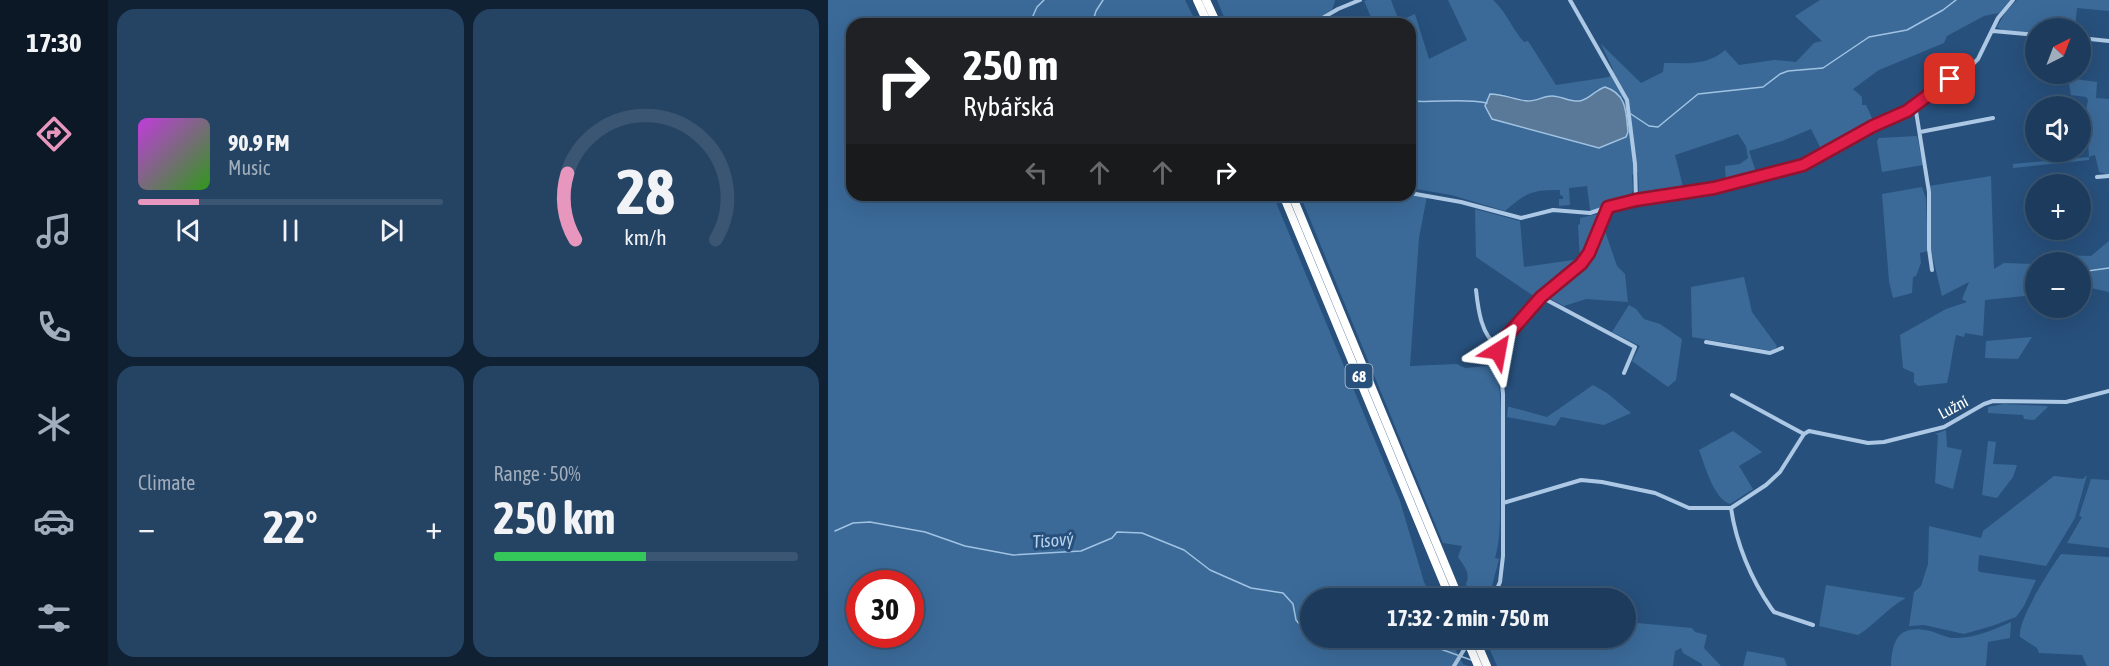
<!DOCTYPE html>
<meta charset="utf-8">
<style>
:root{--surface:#1d3c5d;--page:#254363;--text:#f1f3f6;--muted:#a0adbc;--line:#3b5672;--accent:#e797bd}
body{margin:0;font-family:"Asap Condensed",sans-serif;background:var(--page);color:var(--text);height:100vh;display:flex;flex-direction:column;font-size:22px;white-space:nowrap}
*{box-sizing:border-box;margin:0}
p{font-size:20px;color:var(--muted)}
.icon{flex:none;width:33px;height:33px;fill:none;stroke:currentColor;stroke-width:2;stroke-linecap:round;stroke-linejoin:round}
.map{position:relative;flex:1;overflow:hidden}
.drawer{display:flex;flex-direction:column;gap:9px;padding:9px;background:#102133;width:720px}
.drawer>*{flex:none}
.guide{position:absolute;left:18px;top:18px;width:570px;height:183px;border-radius:18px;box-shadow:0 6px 24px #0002,0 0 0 2px var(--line);background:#202124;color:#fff;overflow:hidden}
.needle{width:39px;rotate:42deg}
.tools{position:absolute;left:1197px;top:18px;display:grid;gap:12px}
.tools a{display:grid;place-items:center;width:66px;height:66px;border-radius:50%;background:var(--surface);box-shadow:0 6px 24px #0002,0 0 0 2px var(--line);font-size:30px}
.speed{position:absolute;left:18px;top:570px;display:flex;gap:12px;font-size:30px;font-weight:700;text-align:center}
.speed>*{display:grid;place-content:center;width:78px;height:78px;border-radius:50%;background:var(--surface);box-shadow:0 6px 24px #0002,0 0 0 2px var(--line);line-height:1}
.speed .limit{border:9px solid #d22;background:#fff;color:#111}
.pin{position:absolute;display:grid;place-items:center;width:51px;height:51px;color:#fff;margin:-26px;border-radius:12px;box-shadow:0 3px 9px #0006}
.me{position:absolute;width:66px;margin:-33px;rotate:34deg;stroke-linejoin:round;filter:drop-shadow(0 0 4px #0008)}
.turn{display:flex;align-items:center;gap:21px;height:126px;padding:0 18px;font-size:27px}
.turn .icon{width:78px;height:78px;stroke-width:2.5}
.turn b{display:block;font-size:42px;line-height:51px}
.lanes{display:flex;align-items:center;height:57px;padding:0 18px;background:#0003;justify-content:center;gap:30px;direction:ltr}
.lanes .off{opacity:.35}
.big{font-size:45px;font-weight:700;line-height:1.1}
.drawer .card{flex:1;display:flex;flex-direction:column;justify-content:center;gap:9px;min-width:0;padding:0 21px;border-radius:18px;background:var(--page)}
.drawer .dial{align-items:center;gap:0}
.dial svg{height:156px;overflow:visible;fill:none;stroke:var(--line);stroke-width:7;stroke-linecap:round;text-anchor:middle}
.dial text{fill:var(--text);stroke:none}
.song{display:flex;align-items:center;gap:18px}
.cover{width:72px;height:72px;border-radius:9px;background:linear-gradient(135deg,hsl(290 70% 55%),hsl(110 70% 35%))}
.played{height:6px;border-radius:3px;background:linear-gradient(90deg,var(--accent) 20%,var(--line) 20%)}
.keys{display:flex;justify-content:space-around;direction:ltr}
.heat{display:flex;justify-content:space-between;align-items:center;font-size:33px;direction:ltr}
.charge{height:9px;border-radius:4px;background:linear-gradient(90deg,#34c759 50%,var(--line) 0)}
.drawer .tiles{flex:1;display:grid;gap:9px;grid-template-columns:repeat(2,1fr)}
.trip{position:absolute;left:472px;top:588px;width:336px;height:60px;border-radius:30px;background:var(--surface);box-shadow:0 6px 24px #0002,0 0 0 2px var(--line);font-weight:700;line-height:60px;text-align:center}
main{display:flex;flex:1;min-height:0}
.dock{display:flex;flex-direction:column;width:108px;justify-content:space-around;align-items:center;background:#0c1825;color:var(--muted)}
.dock .icon{width:42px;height:42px}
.dock .active{color:var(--accent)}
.dock b{font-size:27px;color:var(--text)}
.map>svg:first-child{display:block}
.green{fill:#3b6a99;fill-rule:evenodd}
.water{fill:#5a7897;stroke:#a0c3e4;stroke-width:1.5}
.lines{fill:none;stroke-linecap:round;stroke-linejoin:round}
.stream{stroke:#a0c3e4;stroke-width:1.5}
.street{stroke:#acc8e4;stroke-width:4}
.highway{stroke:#fff;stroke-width:8}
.route-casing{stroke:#92132f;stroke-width:15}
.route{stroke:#e11d48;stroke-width:10}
.labels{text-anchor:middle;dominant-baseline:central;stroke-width:6;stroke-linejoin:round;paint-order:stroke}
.shield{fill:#27507c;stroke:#becad8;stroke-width:1.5}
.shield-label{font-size:15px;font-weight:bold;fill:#fff}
.street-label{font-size:16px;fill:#fff;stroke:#27507c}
.water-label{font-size:18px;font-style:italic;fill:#b7d2ec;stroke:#27507c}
</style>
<main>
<nav class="dock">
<b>17:30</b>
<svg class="icon active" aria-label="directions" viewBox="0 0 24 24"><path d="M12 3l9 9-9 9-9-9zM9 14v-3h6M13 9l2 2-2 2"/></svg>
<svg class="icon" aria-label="music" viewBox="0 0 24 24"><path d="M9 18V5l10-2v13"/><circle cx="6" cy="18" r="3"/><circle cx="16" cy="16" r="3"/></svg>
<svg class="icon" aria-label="phone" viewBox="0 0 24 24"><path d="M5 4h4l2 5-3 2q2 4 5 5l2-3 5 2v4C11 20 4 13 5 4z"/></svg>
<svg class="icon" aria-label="climate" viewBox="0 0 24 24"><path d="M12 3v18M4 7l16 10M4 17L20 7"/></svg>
<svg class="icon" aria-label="car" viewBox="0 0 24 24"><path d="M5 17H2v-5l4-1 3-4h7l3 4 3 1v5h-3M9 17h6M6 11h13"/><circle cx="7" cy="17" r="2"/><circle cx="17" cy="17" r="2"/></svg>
<svg class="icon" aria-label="filters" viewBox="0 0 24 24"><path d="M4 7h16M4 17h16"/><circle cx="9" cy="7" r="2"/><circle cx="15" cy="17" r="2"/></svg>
</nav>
<section class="drawer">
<div class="tiles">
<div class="card">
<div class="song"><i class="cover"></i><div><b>90.9 FM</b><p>Music</p></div></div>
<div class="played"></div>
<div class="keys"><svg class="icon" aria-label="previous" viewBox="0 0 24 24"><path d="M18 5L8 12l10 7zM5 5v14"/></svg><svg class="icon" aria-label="pause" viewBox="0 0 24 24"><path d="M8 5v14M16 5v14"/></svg><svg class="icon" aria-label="next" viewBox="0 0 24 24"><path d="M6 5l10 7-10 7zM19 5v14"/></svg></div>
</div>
<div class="card dial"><svg viewBox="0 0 100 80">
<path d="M14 69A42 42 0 1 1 86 69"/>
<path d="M14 69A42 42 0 0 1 10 35" stroke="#e797bd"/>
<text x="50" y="56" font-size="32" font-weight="700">28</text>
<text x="50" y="72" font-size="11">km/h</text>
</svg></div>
<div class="card"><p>Climate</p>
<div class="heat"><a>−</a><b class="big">22°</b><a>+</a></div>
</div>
<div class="card"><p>Range · 50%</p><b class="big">250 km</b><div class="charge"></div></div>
</div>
</section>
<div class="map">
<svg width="1281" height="666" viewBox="0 0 1281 666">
<rect width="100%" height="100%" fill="#27507c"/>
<path class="green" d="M0,0H357L369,24H333L331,17L317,16L319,24H24V195H445L572,501L596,582L604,598H483V638H622L635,664L640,666H0ZM32,584H82V634H32Z
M389,0H506L507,1L504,10L480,24H399Z
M539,0H563L571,21L587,14L601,59L639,40L620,0H665C678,11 684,29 696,42L700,41L728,85L781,77L785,69L773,44L813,83L835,72L836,63C859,63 879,66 897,50L911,65L946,60L968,62L986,43L994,41L967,16L992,0H1182L1171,13L1156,16L1119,36L1116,43L1051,70L1025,89L1034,97V105H1038L1046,122L998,150L994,151L983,129L954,141L921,151L929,175L898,182L897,166L912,164L920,158L918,146L910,134L847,155L856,191L811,196L810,172L804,175L805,190L802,197L765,211L762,210L759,186L741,188L742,205L731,206V199H735V196L732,195V190C704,190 699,192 677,211L623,195L582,188V24H546L536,1ZM769,89L795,98L800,132L771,148L664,119L674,94C685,97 695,101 707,100C713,100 719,96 725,97C745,99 753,107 769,89Z
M1189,0H1281V11L1249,8L1247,28H1208L1207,33L1176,31L1169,27L1178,11Z
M1240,78L1269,82L1268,98L1281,99V175L1271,172L1267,155L1261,157V160L1185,168V164L1261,157L1258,111L1260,100L1258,97L1243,95Z
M1089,136L1095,165L1054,172L1049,141L1051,138Z
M1163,176L1166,269L1176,263L1207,264V295L1157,300L1155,336L1137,333L1136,337L1128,335C1124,352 1123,367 1119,383L1090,386L1086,382V373L1075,368L1072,335L1118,309L1139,302L1134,299L1141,282L1114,296L1103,250L1101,186Z
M1094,187L1098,199L1100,251L1092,253L1093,263L1088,276L1085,277L1084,293L1065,298L1061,281L1054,194Z
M582,194L599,196L591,238L582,366L629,364L637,368L668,365C676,407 673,451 672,494C672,515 673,538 667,558L671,559L661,598H643L638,584C643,573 636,566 630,557L634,546L615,543L472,195Z
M647,209L692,221L696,267L752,259L750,225L752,224V218L774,213L754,258L707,297L648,257Z
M775,225L789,266L797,274L800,302L758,299L736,306L721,298L720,295L760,259Z
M1281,241V292L1263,288L1253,289L1252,262H1217L1233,255L1263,256Z
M916,277L924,312L949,346L945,351L864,337L863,287Z
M801,305L808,309L816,319L832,324L854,339L848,380L840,387L804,361L812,346L784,332Z
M1204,337L1190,359L1157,358L1158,341Z
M765,385L779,393L803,413L776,425L733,417L727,426L679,417L680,407H682L719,417Z
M1176,404L1218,406L1220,407L1206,420L1196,419L1195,415L1160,413V407Z
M1118,430L1119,447L1134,450L1125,489L1107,483L1110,435L1107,434Z
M905,431L934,452L911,466L925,489L902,504C885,498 877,465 871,450Z
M1160,441L1168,442L1165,464L1189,465L1185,477L1169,498L1154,495Z
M1259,475L1247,518L1218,566L1151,555L1150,570L1152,572L1208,580L1196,606L1188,617L1164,626L1136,634L1096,625L1081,626L1086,592L1093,586L1100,564L1101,526L1153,538L1155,531L1226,476L1255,479Z
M1263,479L1281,480V548L1239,543L1254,517L1251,516Z
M1233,554L1281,557V666H1259L1254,655L1211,653L1209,648L1192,637C1189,621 1222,569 1233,554Z
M998,585L1078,598C1059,608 1048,624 1030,635L991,626Z
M798,622L864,628L867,632L879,635L876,648L893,666H874V664L855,653L853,648L847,651L845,666H669L657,638H725L737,648L756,646L761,638H798Z
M1183,622L1182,638L1160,642L1158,666H1063C1064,638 1072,624 1102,631C1111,633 1119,639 1129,638C1147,638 1167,629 1183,622Z
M919,651L956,658L959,666H915Z"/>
<path class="water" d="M777,87C799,94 798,112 800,132L798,137L771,148L664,119L657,106L662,94C676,94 687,100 700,101C709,101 716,96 724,96C733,96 742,102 752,101C762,99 767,90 777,87Z"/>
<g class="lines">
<path class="stream" d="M204,18L209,7L216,0
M264,24L268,11L275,0
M582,101C607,103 634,98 659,103
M803,114L821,126L830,127L870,94L935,87L952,74L960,71L995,68L1041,37L1079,30L1115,10L1128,0
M1252,272L1281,268
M1199,280L1208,278
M7,531L25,523L42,522L97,532L137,546L185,555L253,551L284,538L289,532L314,533L356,550L382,570L423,588L455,593L465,604L468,620L473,626L483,630
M560,638L604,646L646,661"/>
<path class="street" d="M742,0L799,100L807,164L808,199
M484,24L510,9L532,0
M1165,31L1208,35
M1252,38L1281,41
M1087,105L1101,192V249L1104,270
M1092,132L1165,118
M1269,177L1281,176
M582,193L633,202L693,218L725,210L762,213L780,207
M648,290C650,308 653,336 670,346
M713,297L807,347L796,373
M878,342L942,353L954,348
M904,395L976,434
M675,503L753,480L774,482L827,493L861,508H903L938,485L952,472L976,434L981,431L1040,443L1056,442L1116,427L1156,404L1165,401L1238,402L1281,391
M903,508C908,543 923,579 943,608L946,612L985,625
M665,598L672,582L675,556V394L670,346L713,297L753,263L761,253L780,207L808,200L886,188L975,165L1045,126L1079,111L1106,89L1141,68L1150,59L1170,18L1185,0
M626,666L640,643"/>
<path class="highway" d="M369,0L380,24
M378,0L389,24
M455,195L622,598
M464,195L631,598
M638,638L650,666
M647,638L659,666"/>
</g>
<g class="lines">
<g class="route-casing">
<path id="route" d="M670,351V346L713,297L753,264L761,253L780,207L808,200L886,188L975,165L1045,126L1079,111L1122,79"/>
</g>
<use href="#route" class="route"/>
</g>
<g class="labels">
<rect class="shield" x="517.5" y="364" width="27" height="24" rx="4.5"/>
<g class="shield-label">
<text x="531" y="376">68</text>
</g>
<g class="street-label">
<text transform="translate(1125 407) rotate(-28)">Lužní</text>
</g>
<g class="water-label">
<text transform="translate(225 540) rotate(-4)">Tisový</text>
</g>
</g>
</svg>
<div class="tools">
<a><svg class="needle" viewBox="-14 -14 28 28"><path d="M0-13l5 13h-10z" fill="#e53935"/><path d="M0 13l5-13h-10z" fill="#a0adbc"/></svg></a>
<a><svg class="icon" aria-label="sound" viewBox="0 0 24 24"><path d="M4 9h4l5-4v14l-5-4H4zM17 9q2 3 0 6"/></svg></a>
<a>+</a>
<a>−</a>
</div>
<div class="speed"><div class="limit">30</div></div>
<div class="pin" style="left:1122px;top:79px;background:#d93025"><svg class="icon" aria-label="arrive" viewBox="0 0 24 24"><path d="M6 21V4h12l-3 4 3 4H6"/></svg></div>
<svg class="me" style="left:670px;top:351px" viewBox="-20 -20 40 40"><path d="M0-17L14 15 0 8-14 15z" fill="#e11d48" stroke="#fff" stroke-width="4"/></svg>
<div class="trip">17:32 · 2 min · 750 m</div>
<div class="guide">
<div class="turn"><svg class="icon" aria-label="right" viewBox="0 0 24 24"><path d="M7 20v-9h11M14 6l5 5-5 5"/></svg><div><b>250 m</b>Rybářská</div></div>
<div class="lanes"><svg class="icon off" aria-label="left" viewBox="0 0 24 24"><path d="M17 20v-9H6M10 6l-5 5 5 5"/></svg><svg class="icon off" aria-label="ahead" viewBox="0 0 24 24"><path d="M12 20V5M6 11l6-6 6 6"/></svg><svg class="icon off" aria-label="ahead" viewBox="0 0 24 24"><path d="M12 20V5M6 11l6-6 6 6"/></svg><svg class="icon" aria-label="right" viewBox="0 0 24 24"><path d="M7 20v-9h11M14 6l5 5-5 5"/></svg></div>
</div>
</div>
</main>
